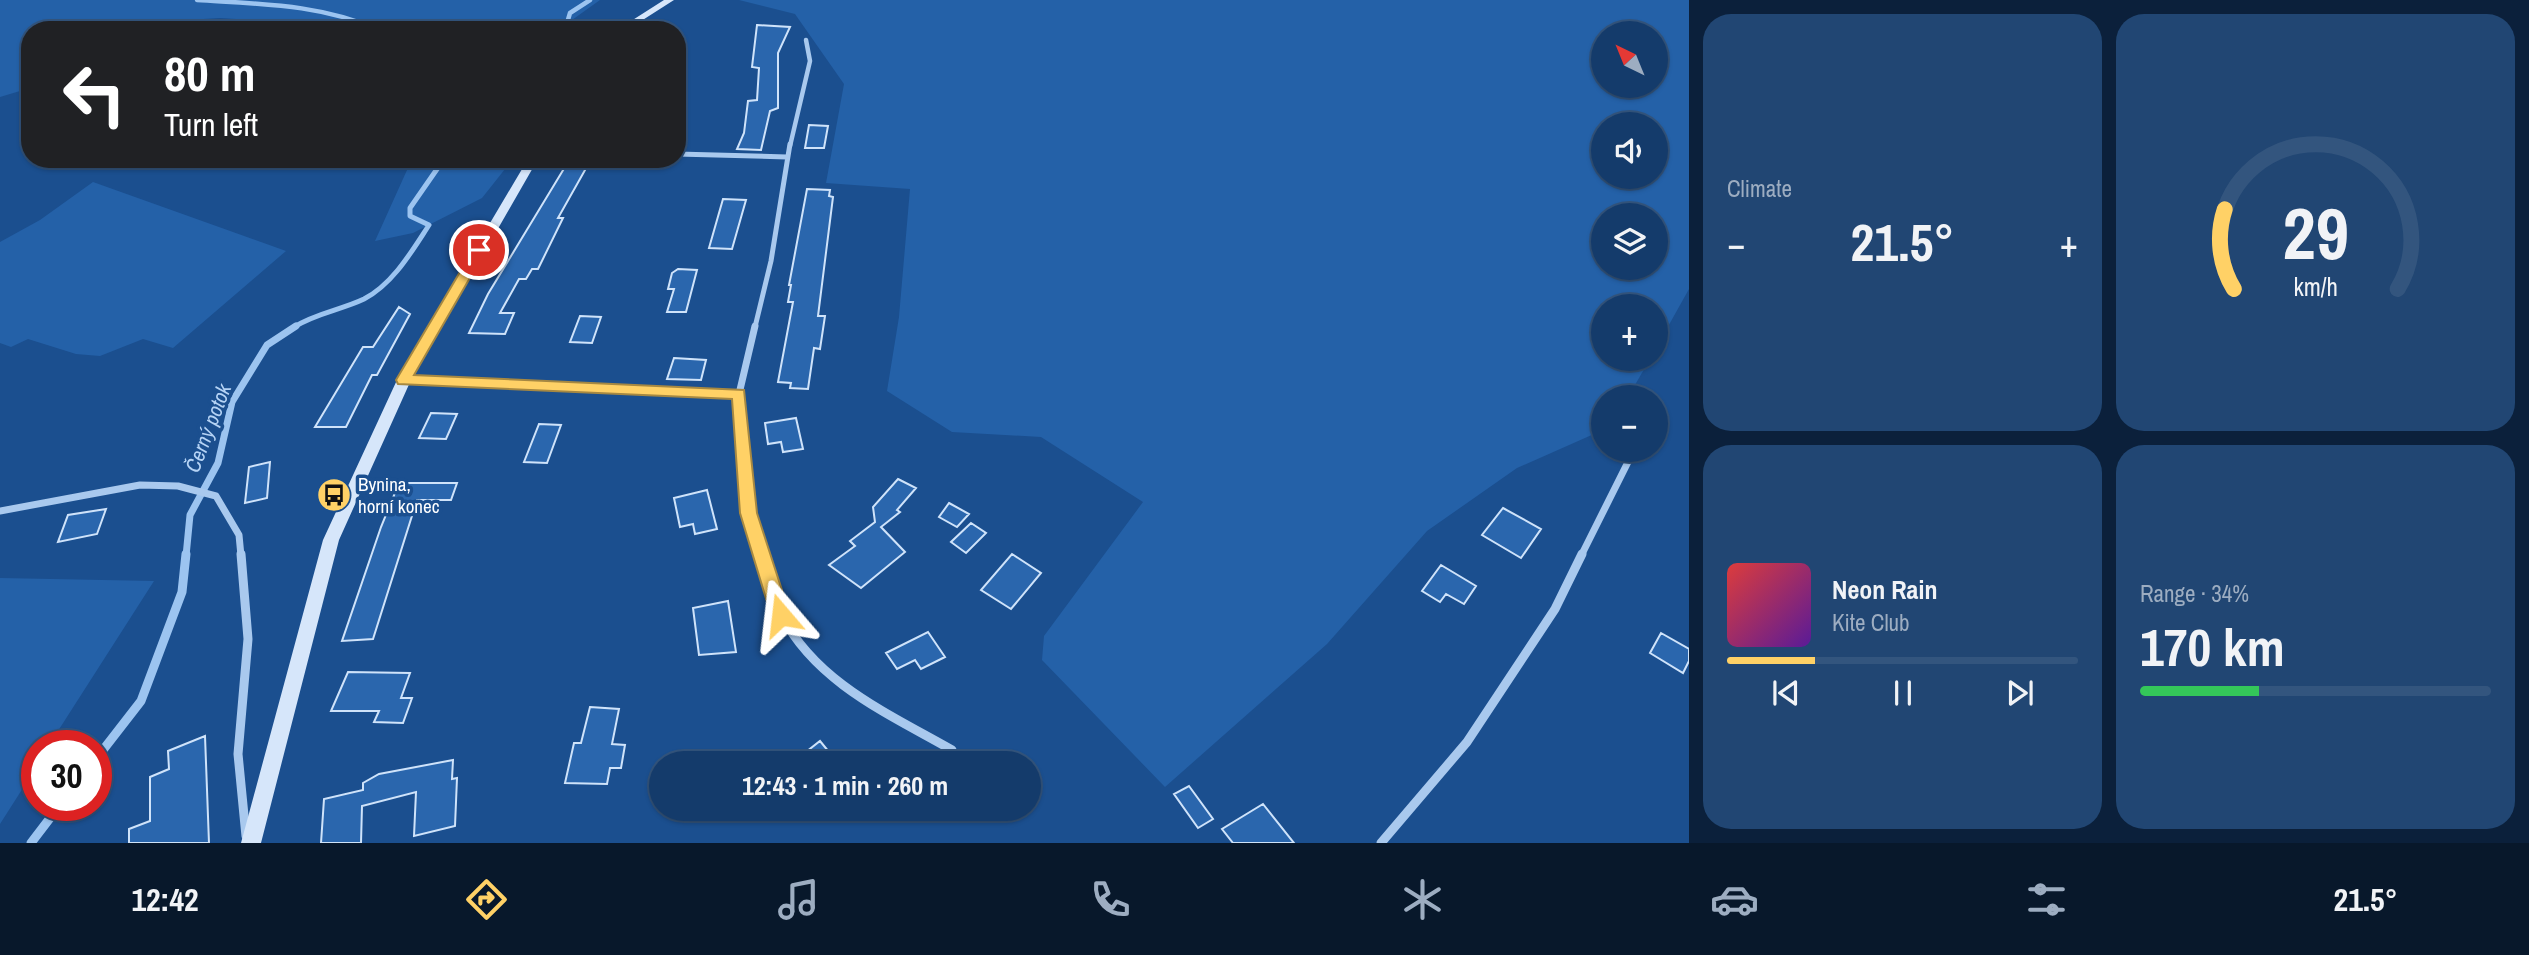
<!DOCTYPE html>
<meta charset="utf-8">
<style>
:root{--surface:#143b6b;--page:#214673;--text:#f1f3f6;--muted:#9dadc1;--line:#33557e;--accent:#ffd166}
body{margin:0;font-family:"Archivo Narrow",sans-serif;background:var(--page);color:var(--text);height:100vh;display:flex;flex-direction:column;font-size:26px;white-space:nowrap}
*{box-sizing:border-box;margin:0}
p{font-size:23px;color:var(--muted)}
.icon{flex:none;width:38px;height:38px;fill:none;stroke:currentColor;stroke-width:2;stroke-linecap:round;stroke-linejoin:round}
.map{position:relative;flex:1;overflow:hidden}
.drawer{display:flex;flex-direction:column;gap:14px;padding:14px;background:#0b203b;width:840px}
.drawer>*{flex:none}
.banner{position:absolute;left:21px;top:21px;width:665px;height:147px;border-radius:28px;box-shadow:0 2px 5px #0004,0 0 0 2px var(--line);background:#202124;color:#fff;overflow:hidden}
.needle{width:46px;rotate:317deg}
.fabs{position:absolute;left:1591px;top:21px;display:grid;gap:14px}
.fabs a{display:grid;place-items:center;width:77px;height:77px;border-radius:50%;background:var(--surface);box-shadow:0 2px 5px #0004,0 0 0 2px var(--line);font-size:35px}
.speed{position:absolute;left:21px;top:730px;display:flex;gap:14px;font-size:35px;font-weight:700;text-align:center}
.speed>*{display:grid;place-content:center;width:91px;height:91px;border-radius:50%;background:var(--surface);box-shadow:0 2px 5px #0004,0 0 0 2px var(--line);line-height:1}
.speed .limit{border:10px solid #d22;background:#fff;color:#111}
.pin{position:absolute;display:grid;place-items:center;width:60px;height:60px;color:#fff;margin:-30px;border:4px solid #fff;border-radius:50%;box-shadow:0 2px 7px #0007}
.me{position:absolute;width:77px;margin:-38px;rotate:343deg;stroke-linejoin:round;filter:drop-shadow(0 0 5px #0008)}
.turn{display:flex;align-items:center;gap:24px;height:147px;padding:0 28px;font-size:32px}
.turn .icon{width:91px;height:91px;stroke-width:2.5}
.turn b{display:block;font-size:49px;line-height:60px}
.big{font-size:52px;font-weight:800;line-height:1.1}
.drawer .card{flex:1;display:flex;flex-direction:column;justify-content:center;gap:10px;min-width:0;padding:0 24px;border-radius:28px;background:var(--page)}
.drawer .dial{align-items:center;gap:0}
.dial svg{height:182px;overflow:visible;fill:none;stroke:var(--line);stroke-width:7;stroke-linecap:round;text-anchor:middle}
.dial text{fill:var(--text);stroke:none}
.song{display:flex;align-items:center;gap:21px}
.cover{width:84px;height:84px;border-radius:10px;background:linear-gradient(135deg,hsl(0 70% 55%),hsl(270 70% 35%))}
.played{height:7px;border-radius:4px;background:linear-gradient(90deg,var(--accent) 25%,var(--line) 25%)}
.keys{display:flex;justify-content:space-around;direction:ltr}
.heat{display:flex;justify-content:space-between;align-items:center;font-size:38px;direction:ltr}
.charge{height:10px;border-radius:5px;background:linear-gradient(90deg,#34c759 34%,var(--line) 0)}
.drawer .tiles{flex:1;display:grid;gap:14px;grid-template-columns:repeat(2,1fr)}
.trip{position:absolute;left:649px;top:751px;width:392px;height:70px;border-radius:35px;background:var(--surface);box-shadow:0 2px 5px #0004,0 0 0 2px var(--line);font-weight:800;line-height:70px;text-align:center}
.dock{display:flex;height:112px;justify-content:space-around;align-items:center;background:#08182b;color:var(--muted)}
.dock .icon{width:49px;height:49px}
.dock .current{color:var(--accent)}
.dock b{font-size:32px;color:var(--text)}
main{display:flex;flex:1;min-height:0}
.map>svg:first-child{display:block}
.green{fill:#2461a8;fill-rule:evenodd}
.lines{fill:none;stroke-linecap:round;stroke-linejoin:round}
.stream-far3{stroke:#9cc4f0;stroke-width:4.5}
.stream-far2{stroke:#9cc4f0;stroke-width:5}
.stream-far1{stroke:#9cc4f0;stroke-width:7}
.stream{stroke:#9cc4f0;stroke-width:9}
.building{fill:#2a66ad;stroke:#cfe3fa;stroke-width:2}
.street-far3{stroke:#a9c9ee;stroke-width:4.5}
.street-far2{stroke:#a9c9ee;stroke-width:5}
.street-far1{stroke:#a9c9ee;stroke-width:7}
.street{stroke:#a9c9ee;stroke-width:9}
.secondary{fill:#d6e6fa;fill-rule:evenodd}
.route{fill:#ffd166;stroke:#a68842;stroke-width:2}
.labels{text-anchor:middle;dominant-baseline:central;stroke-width:7;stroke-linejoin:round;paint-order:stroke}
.poi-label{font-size:19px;fill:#fff;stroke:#1b4f8f;text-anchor:start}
.water-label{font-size:21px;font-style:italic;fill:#b5d3f5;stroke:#1b4f8f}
</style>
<main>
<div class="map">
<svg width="1689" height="843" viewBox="0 0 1689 843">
<rect width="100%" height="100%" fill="#1b4f8f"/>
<path class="green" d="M0,0H600L572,20V30H331L297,23L220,18L187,20L159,30H30V88L0,97Z
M739,0H1689V289L1656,348V306H1603V359H1650L1628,397H1603V430L1517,468L1427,531L1327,644L1165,787L1042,660L1044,636L1143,502L1041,437L952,432L887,391L899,317L910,189L826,183L844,84L795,14ZM1656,33V86H1603V33ZM1656,124V177H1603V124ZM1656,215V268H1603V215Z
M412,159H513L482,198L413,233L375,241Z
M93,182L286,251L173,348L143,339L100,356L76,354L28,339L11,347L0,343V242L40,220Z
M0,578L154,581L49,745L37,746V766L0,824Z"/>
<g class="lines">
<path class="stream-far3" d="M197,0C260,4 321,4 379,30
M565,30L570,13L590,0"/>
<path class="stream-far2" d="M294,327C316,313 341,310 364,299C393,284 412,251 429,225L410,216V208L444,159"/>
<path class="stream-far1" d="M186,556L190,515L218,463L232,402L267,345L296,326"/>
<path class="stream" d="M96,759L141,701L182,592L186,554
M31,843L60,805"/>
</g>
<path class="building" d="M757,25L790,27L778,53V108L770,111L761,150L737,149L744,133L748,101L757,100L759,68L752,67Z
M809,125L828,126L824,148H805Z
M568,162L589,163L558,218H563L538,269H532L526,279H519L500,313H514L505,334L469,333L488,294Z
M807,189L830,190L829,196L833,197L818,316H825L820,349L814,348L808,389L790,388L791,383L778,382L793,302H788L791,285H789Z
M723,199L746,200L732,249L709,248Z
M678,269L697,270L686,312H667L674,289H668L672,273Z
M399,307L410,314L377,375H372L346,427H315L363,347H373Z
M580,316L601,317L592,343L570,342Z
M674,358L706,360L701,380L667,379Z
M431,413L457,414L446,439L419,438Z
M796,418L803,449L783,452L781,442L768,444L765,423Z
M539,424L561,425L547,463L524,462Z
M270,462L267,498L245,503L249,467Z
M898,479L916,488L897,510L900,512L881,527L905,552L861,588L829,565L855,546L850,541L875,522L873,507Z
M399,483H457L451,500H417L373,639L342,641L381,527Z
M707,490L717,529L695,534L693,524L680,527L674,498Z
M949,503L969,514L957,527L939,517Z
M1503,508L1541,529L1521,558L1482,535Z
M106,509L97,534L58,542L68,515Z
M971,523L986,533L966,553L951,542Z
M1012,554L1041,573L1011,609L981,590Z
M1441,565L1476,586L1464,604L1446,594L1440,602L1422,591Z
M728,601L736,652L699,655L693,608Z
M928,632L945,657L921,669L915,660L897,669L886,653Z
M1661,633L1689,649V661L1683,673L1650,653Z
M348,672L410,673L401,698H412L403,723L374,722L379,711H331Z
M590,707L619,709L612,744L625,745L621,768H610L607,784L565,783L574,743H581Z
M205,736L209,843H129V829L150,821V777L169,769L168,751Z
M820,741L838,763H792Z
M453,760L452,779L457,778L455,826L414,836L416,792L362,806L361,843H321L324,799L363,790V783L379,774Z
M1189,786L1213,819L1198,828L1174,794Z
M1263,804L1294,843H1233L1222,829Z"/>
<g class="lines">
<path class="street-far3" d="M790,146L810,61L806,40"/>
<path class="street-far2" d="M677,154L787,157
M755,327L771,261L790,144"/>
<path class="street-far1" d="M755,326L739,394L748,513L762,556
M404,380L739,394
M0,511L140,485L178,486L216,496L239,535L241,556
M1581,556L1634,450"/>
<path class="street" d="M241,554L248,639L238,754L246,836
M761,554C768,574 772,598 782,616C817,683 889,714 952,750
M1381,843L1467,742L1555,609L1582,554"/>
<path class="secondary" d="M664,0H674L627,30H617Z
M528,159H538L411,380L339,540L261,843H241L323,540L397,380Z"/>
</g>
<path class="route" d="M479,246L486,250L414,375L744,390L757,513L790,615L787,621H774L771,615L740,513L732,399L398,384L396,380L473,250Z"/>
<defs>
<g id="bus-disc" transform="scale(1.75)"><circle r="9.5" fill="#ffd166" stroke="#1b4f8f"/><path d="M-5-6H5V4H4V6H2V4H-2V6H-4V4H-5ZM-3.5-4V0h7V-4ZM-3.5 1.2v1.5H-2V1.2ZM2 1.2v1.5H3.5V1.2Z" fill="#111"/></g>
</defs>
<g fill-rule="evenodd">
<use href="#bus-disc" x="334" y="495"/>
</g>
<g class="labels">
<g class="poi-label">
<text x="358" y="484">Bynina,<tspan x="358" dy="22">horní konec</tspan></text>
</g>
<g class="water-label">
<text transform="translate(208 428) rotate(-69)">Černý potok</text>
</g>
</g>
</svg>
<div class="fabs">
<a><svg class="needle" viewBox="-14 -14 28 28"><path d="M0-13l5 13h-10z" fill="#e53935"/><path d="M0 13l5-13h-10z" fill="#9dadc1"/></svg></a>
<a><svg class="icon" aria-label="sound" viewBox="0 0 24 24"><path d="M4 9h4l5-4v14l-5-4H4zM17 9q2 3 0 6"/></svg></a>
<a><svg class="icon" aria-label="layers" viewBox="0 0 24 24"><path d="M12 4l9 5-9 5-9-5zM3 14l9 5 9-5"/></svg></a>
<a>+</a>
<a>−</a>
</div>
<div class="speed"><div class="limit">30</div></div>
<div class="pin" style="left:479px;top:250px;background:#d93025"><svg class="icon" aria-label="arrive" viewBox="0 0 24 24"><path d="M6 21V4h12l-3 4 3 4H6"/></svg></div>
<svg class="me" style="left:781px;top:615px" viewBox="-20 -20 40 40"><path d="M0-17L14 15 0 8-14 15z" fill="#ffd166" stroke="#fff" stroke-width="4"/></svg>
<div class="trip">12:43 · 1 min · 260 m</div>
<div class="banner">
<div class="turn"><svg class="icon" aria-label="left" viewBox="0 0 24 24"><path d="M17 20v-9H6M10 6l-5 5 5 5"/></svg><div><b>80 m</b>Turn left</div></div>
</div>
</div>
<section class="drawer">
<div class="tiles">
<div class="card"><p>Climate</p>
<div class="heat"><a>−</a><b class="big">21.5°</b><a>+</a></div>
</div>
<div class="card dial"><svg viewBox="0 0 100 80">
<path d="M14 69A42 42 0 1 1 86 69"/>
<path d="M14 69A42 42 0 0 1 10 34" stroke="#ffd166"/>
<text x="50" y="56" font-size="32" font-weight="700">29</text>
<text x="50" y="72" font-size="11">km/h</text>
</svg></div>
<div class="card">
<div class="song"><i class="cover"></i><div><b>Neon Rain</b><p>Kite Club</p></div></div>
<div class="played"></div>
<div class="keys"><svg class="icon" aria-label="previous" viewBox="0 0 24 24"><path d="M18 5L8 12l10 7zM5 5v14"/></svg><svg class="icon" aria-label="pause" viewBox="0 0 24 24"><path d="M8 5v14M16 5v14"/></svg><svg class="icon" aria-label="next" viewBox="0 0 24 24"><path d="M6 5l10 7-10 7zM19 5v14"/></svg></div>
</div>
<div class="card"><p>Range · 34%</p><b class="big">170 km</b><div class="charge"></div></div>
</div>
</section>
</main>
<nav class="dock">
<b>12:42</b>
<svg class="icon current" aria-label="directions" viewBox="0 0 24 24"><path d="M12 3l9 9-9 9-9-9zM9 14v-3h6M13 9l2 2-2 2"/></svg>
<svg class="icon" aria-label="music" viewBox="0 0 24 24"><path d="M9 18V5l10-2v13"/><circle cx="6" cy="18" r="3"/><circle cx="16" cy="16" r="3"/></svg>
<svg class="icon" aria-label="phone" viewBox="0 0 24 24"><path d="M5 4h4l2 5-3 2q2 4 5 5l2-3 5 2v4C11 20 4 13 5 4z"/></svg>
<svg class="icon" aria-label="climate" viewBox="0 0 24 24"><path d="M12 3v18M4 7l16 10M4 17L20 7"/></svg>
<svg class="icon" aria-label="car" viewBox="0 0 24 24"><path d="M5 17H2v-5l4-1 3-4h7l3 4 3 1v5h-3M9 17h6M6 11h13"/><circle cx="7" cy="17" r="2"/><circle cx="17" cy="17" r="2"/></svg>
<svg class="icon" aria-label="filters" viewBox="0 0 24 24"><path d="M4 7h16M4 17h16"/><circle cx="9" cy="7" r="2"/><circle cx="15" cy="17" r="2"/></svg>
<b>21.5°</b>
</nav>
